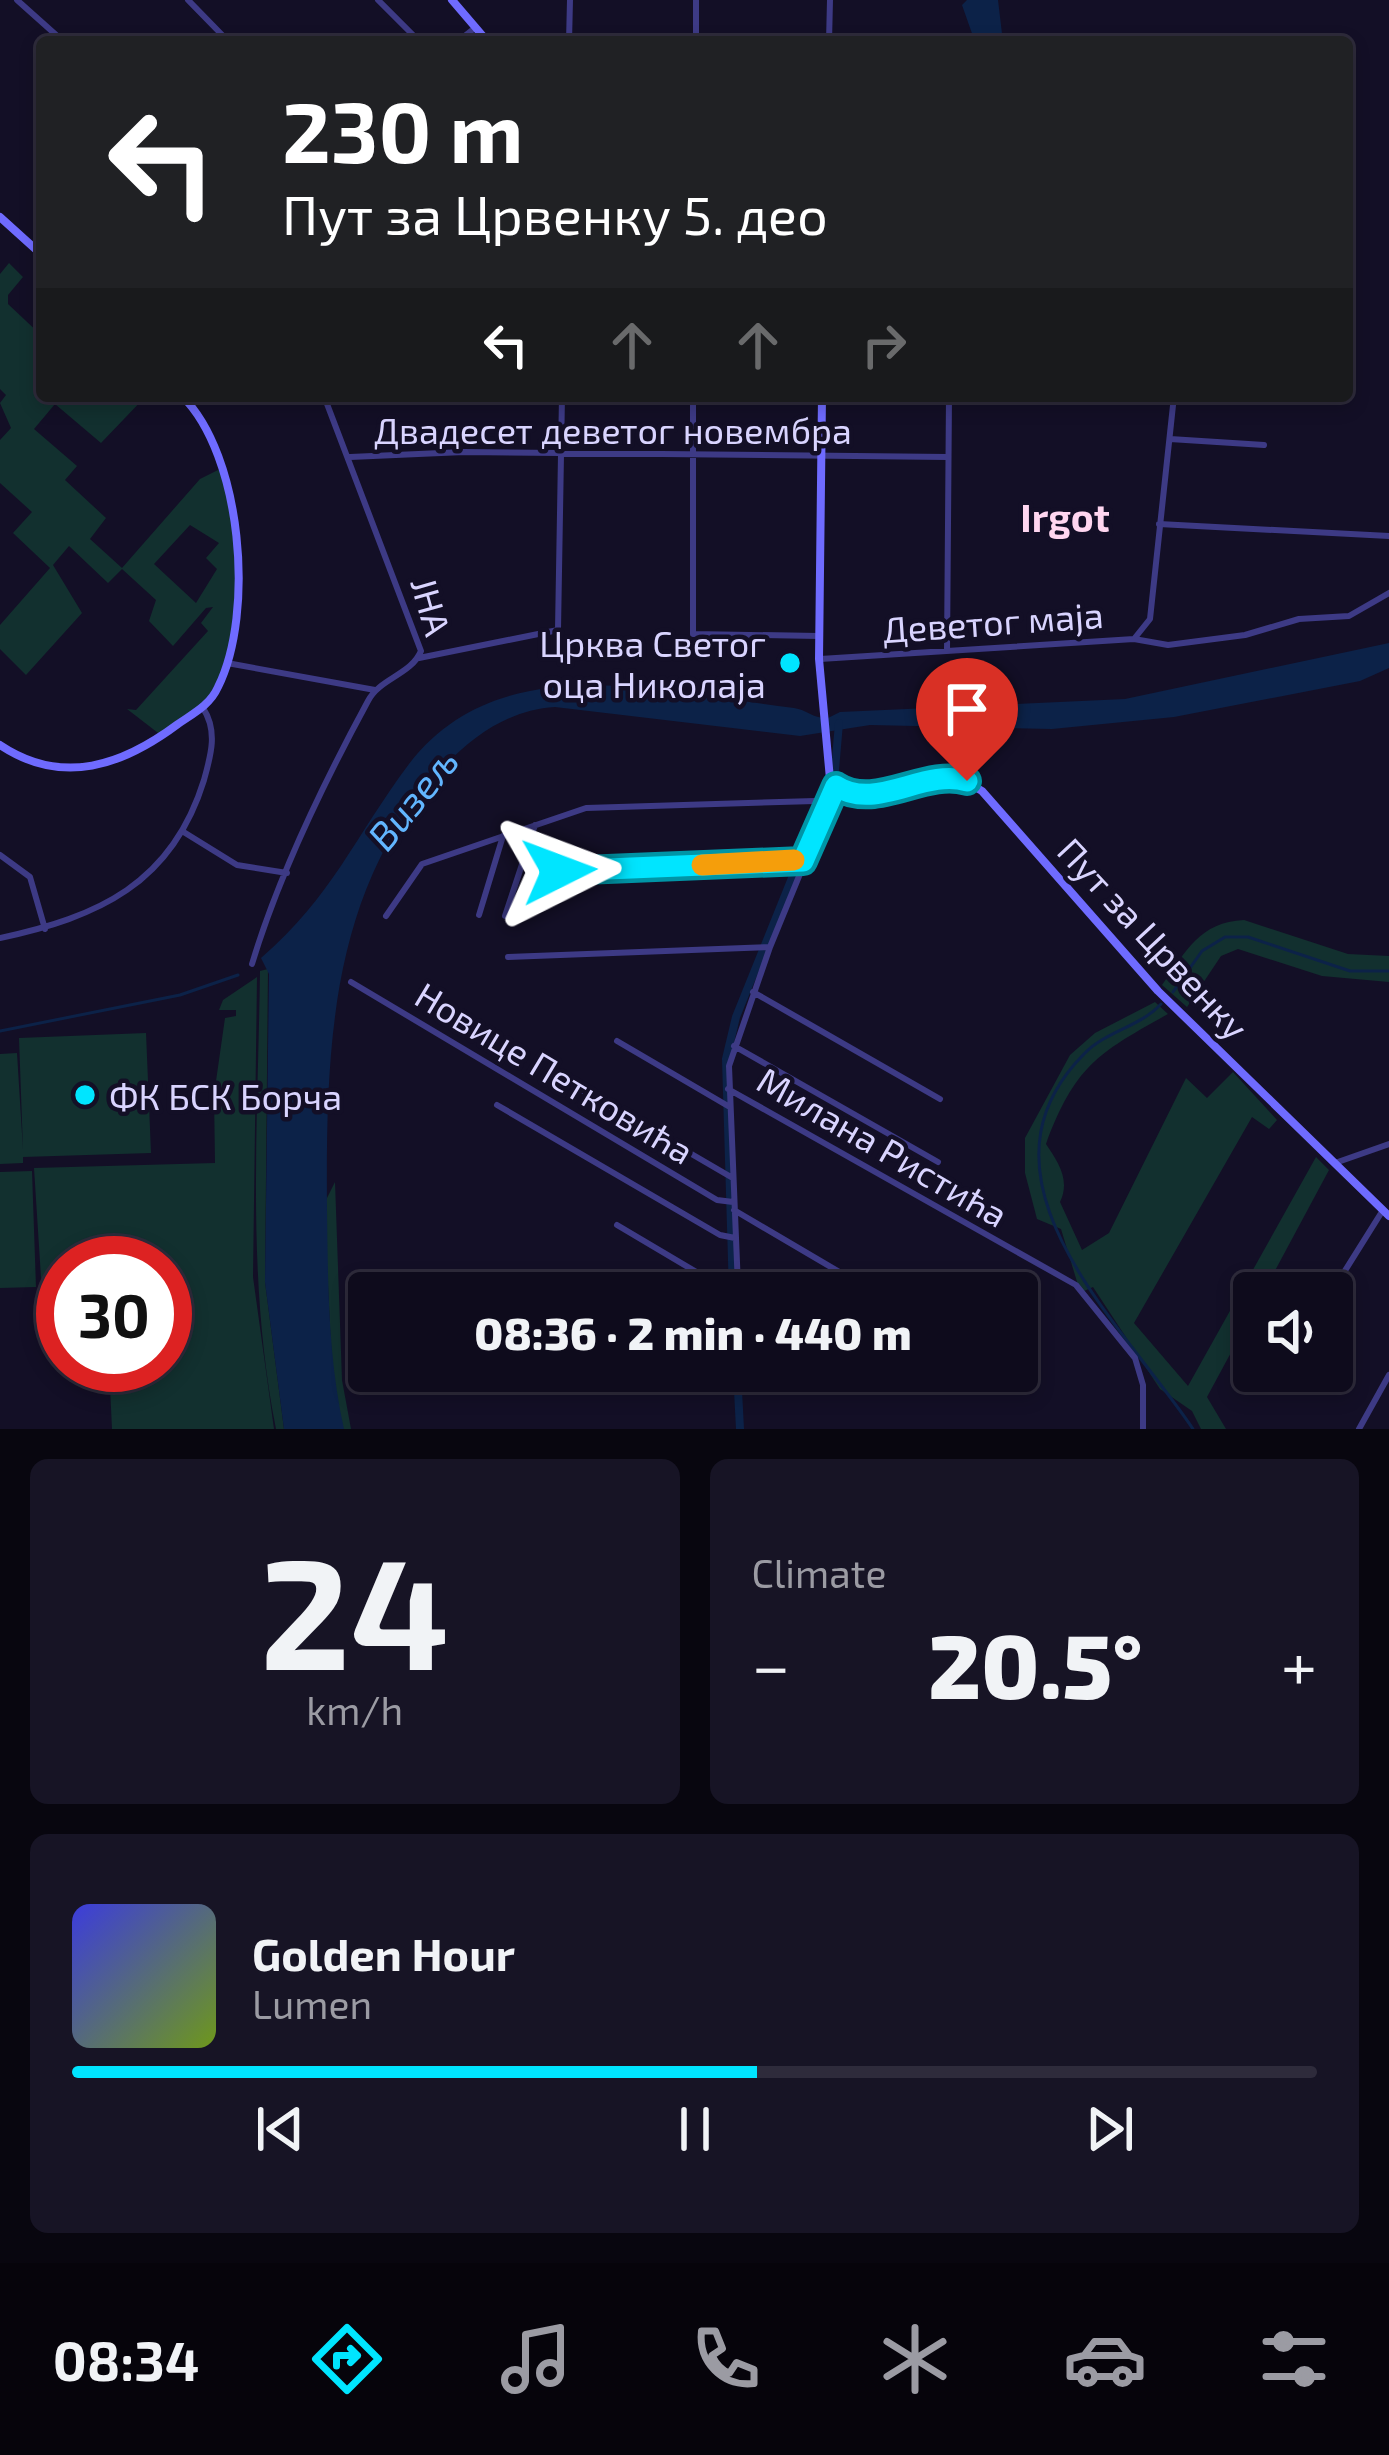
<!DOCTYPE html>
<meta charset="utf-8">
<style>
:root{--surface:#0e0b1c;--page:#171425;--text:#f1f3f6;--muted:#9b9ba3;--line:#2e2b3b;--accent:#00e5ff}
body{margin:0;font-family:"Exo 2",sans-serif;background:var(--page);color:var(--text);height:100vh;display:flex;flex-direction:column;font-size:45px;white-space:nowrap}
*{box-sizing:border-box;margin:0}
p{font-size:39px;color:var(--muted)}
.icon{flex:none;width:66px;height:66px;fill:none;stroke:currentColor;stroke-width:2;stroke-linecap:round;stroke-linejoin:round}
.map{position:relative;height:1429px;overflow:hidden}
.panel{display:flex;flex-direction:column;gap:30px;padding:30px;background:#08060f;flex:1}
.panel>*{flex:none}
.banner{position:absolute;left:36px;top:36px;width:1317px;height:366px;border-radius:12px;box-shadow:0 6px 18px #0003,0 0 0 3px var(--line);background:#202124;color:#fff;overflow:hidden}
.tools{position:absolute;left:1233px;top:1272px;display:grid;gap:24px}
.tools a{display:grid;place-items:center;width:120px;height:120px;border-radius:12px;background:var(--surface);box-shadow:0 6px 18px #0003,0 0 0 3px var(--line);font-size:60px}
.speed{position:absolute;left:36px;top:1236px;display:flex;gap:24px;font-size:60px;font-weight:700;text-align:center}
.speed>*{display:grid;place-content:center;width:156px;height:156px;border-radius:50%;background:var(--surface);box-shadow:0 6px 18px #0003,0 0 0 3px var(--line);line-height:1}
.speed .limit{border:18px solid #d22;background:#fff;color:#111}
.pin{position:absolute;display:grid;place-items:center;width:102px;height:102px;color:#fff;margin:-123px -51px;border-radius:50% 50% 50% 0;rotate:-45deg;box-shadow:0 0 12px #0007}
.pin .icon{rotate:45deg}
.me{position:absolute;width:132px;margin:-66px;rotate:87deg;stroke-linejoin:round;filter:drop-shadow(0 0 9px #0008)}
.turn{display:flex;align-items:center;gap:42px;height:252px;padding:0 48px;font-size:54px}
.turn .icon{width:156px;height:156px;stroke-width:2.5}
.turn b{display:block;font-size:84px;line-height:102px}
.lanes{display:flex;align-items:center;height:114px;padding:0 48px;background:#0003;justify-content:center;gap:60px;direction:ltr}
.lanes .off{opacity:.35}
.big{font-size:90px;font-weight:800;line-height:1.1}
.panel .widget{flex:1;display:flex;flex-direction:column;justify-content:center;gap:18px;min-width:0;padding:0 42px;border-radius:18px;background:var(--page)}
.panel .dial{align-items:center;gap:0}
.dial b{font-size:156px;line-height:1}
.song{display:flex;align-items:center;gap:36px}
.cover{width:144px;height:144px;border-radius:18px;background:linear-gradient(135deg,hsl(240 70% 55%),hsl(80 70% 35%))}
.played{height:12px;border-radius:6px;background:linear-gradient(90deg,var(--accent) 55%,var(--line) 55%)}
.keys{display:flex;justify-content:space-around;direction:ltr}
.heat{display:flex;justify-content:space-between;align-items:center;font-size:66px;direction:ltr}
.panel .tiles{flex:1;display:grid;gap:30px;grid-template-columns:1fr 1fr}
.widget:last-child{grid-column:span 2}
.trip{position:absolute;left:348px;top:1272px;width:690px;height:120px;border-radius:12px;background:var(--surface);box-shadow:0 6px 18px #0003,0 0 0 3px var(--line);font-weight:800;line-height:120px;text-align:center}
.tabs{display:flex;height:192px;justify-content:space-around;align-items:center;background:#06040b;color:var(--muted)}
.tabs .icon{width:84px;height:84px}
.tabs .active{color:var(--accent)}
.tabs b{font-size:54px;color:var(--text)}
.map>svg:first-child{display:block}
.green{fill:#12302f;fill-rule:evenodd}
.water{fill:#0c2248}
.lines{fill:none;stroke-linecap:round;stroke-linejoin:round}
.stream{stroke:#0c2248;stroke-width:3}
.canal{stroke:#0c2248;stroke-width:8}
.street{stroke:#3d3a85;stroke-width:6}
.secondary{stroke:#6f6bff;stroke-width:8}
.route-casing{stroke:#0095a6;stroke-width:30}
.route{stroke:#00e5ff;stroke-width:21}
.slow{stroke:#f59e0b;stroke-width:21}
.poi-dot{fill:#00e5ff;stroke:#130f26;stroke-width:4.5}
.labels{text-anchor:middle;dominant-baseline:central;stroke-width:9;stroke-linejoin:round;paint-order:stroke}
.street-label{font-size:36px;fill:#d9d4ff;stroke:#130f26}
.poi-label{font-size:36px;fill:#d9d4ff;stroke:#130f26;text-anchor:end}
.neighbourhood-label{font-size:39px;font-weight:bold;fill:#ffd6f0;stroke:#130f26}
.water-label{font-size:39px;font-style:italic;fill:#62b6ff;stroke:#130f26}
</style>
<div class="map">
<svg width="1389" height="1429" viewBox="0 0 1389 1429">
<rect width="100%" height="100%" fill="#130f26"/>
<path class="green" d="M9,263L23,277L8,295V304L42,336V396H146L101,443L55,404L34,429L77,466L65,480L106,518L90,539L122,568L200,479L220,469C241,539 249,629 212,695C203,711 177,725 162,736L127,709L136,710L208,631L201,623L213,607L206,608L173,646L149,621L156,600L122,569L108,583L69,546L53,565L82,613L26,675L0,649V625L50,568L13,533L32,512L0,483V440L11,428L0,403L6,395L0,389V274ZM190,525L219,543L206,558L217,569L196,603L154,564Z
M1244,920L1348,954L1389,956V982L1322,976L1238,949L1221,956L1187,1007L1162,985C1186,951 1200,922 1244,920Z
M268,969L265,1282L284,1429H276C246,1278 258,1124 260,971Z
M257,977L253,1277L274,1429H112L109,1365H165V1263H63V1292L42,1293L34,1168L215,1163L214,1095L225,1018L236,1016V1010H219L223,1000Z
M1155,1002L1168,1014C1098,1053 1075,1066 1046,1144C1057,1161 1071,1179 1060,1202L1082,1250L1109,1233L1186,1078L1207,1098L1233,1072L1277,1120L1269,1129L1252,1117L1134,1323L1188,1386L1316,1157L1329,1170L1263,1293H1254V1310L1207,1397L1226,1429H1201L1192,1411L1160,1389L1093,1287L1084,1291L1078,1285L1061,1229L1037,1219L1025,1173V1138L1070,1055L1095,1033Z
M146,1033L151,1153L23,1157V1163L0,1164V1054L17,1053L23,1150L19,1038Z
M32,1171L36,1287L0,1288V1172Z
M335,1182L342,1380L351,1429H335L324,1204Z"/>
<path class="water" d="M967,0H998L1003,42H975L962,5Z
M1389,643V668L1360,681L1174,717L1052,729L870,725L800,736L555,707C507,710 470,738 439,772C328,893 326,1056 327,1211C328,1285 328,1357 344,1429H284L265,1282L269,974L261,958C332,897 355,836 409,764C501,644 667,693 794,708C807,710 814,719 828,718L840,712L1125,699Z"/>
<g class="lines">
<path class="stream" d="M1173,992L1202,951L1225,937H1248L1350,971H1389
M1161,1004C1140,1027 1106,1031 1084,1054C960,1179 1123,1324 1193,1429
M0,1031L180,995L238,975"/>
<path class="canal" d="M835,770L839,723
M733,1293L726,1059L736,1017L827,791
M737,1371L740,1429"/>
<path class="street" d="M17,0L64,42
M188,0L229,42
M378,0L420,42
M696,0V42
M457,42L476,27
M569,42L570,0
M829,42L830,0
M1347,374H1348
M693,396V634L819,636
M1170,439L1264,445
M350,457L464,452L948,457
M1159,524L1389,536
M1134,639L1168,645L1245,635L1299,619L1349,616L1389,593
M947,651L949,396
M419,658L558,630L562,396
M820,659L1134,639L1150,619L1174,396
M227,663L375,690
M182,831L237,865L287,873
M0,855L30,877L45,929
M559,871L801,861
M479,915L503,836
M386,916L422,864L586,808L815,801
M505,916L535,825
M0,938C98,917 172,884 204,780C211,755 218,731 203,708
M508,957L770,947
M252,964C279,874 323,784 368,701C380,678 411,675 421,651L324,396
M351,982L717,1200L733,1202
M753,992L940,1099
M617,1041L728,1106
M734,1046L938,1162
M549,1071L731,1177
M728,1089L1076,1285L1135,1358L1143,1385V1429
M497,1105L720,1235L735,1238
M1335,1163L1389,1144
M734,1210L875,1293
M617,1225L725,1289L738,1287L729,1066L770,947L836,786
M1331,1293L1383,1210
M1277,1388L1287,1371
M1359,1429L1389,1375"/>
<path class="secondary" d="M452,0L488,42
M0,217L42,255
M822,396L819,659L830,779C867,822 933,757 982,791L1158,991L1389,1216
M0,745C63,787 123,765 178,724C194,713 210,705 218,687C255,613 242,455 182,396"/>
</g>
<g class="lines">
<g class="route-casing">
<path id="route" d="M559,871L803,861L836,786C876,812 924,768 967,781"/>
</g>
<use href="#route" class="route"/>
<path class="slow" d="M702,865L794,860"/>
</g>
<g class="poi-dot">
<circle cx="790" cy="663" r="12"/>
<circle cx="85" cy="1095" r="12"/>
</g>
<g class="labels">
<g class="street-label">
<text x="613" y="429">Двадесет деветог новембра</text>
<text transform="translate(432 606) rotate(74)">ЈНА</text>
<text transform="translate(993 621) rotate(-4)">Деветог маја</text>
<text transform="translate(1154 938) rotate(47)">Пут за Црвенку</text>
<text transform="translate(555 1072) rotate(31)">Новице Петковића</text>
<text transform="translate(883 1146) rotate(30)">Милана Ристића</text>
</g>
<g class="poi-label">
<text x="766" y="642">Црква Светог<tspan x="766" dy="41">оца Николаја</tspan></text>
<text x="109" y="1095" text-anchor="start">ФК БСК Борча</text>
</g>
<g class="neighbourhood-label">
<text x="1065" y="516">Irgot</text>
</g>
<g class="water-label">
<text transform="translate(412 798) rotate(-51)">Визељ</text>
</g>
</g>
</svg>
<div class="tools">
<a><svg class="icon" aria-label="sound" viewBox="0 0 24 24"><path d="M4 9h4l5-4v14l-5-4H4zM17 9q2 3 0 6"/></svg></a>
</div>
<div class="speed"><div class="limit">30</div></div>
<div class="pin" style="left:967px;top:781px;background:#d93025"><svg class="icon" aria-label="arrive" viewBox="0 0 24 24"><path d="M6 21V4h12l-3 4 3 4H6"/></svg></div>
<svg class="me" style="left:559px;top:871px" viewBox="-20 -20 40 40"><path d="M0-17L14 15 0 8-14 15z" fill="#00e5ff" stroke="#fff" stroke-width="4"/></svg>
<div class="trip">08:36 · 2 min · 440 m</div>
<div class="banner">
<div class="turn"><svg class="icon" aria-label="left" viewBox="0 0 24 24"><path d="M17 20v-9H6M10 6l-5 5 5 5"/></svg><div><b>230 m</b>Пут за Црвенку 5. део</div></div>
<div class="lanes"><svg class="icon" aria-label="left" viewBox="0 0 24 24"><path d="M17 20v-9H6M10 6l-5 5 5 5"/></svg><svg class="icon off" aria-label="ahead" viewBox="0 0 24 24"><path d="M12 20V5M6 11l6-6 6 6"/></svg><svg class="icon off" aria-label="ahead" viewBox="0 0 24 24"><path d="M12 20V5M6 11l6-6 6 6"/></svg><svg class="icon off" aria-label="right" viewBox="0 0 24 24"><path d="M7 20v-9h11M14 6l5 5-5 5"/></svg></div>
</div>
</div>
<section class="panel">
<div class="tiles">
<div class="widget dial"><b>24</b><p>km/h</p></div>
<div class="widget"><p>Climate</p>
<div class="heat"><a>−</a><b class="big">20.5°</b><a>+</a></div>
</div>
<div class="widget">
<div class="song"><i class="cover"></i><div><b>Golden Hour</b><p>Lumen</p></div></div>
<div class="played"></div>
<div class="keys"><svg class="icon" aria-label="previous" viewBox="0 0 24 24"><path d="M18 5L8 12l10 7zM5 5v14"/></svg><svg class="icon" aria-label="pause" viewBox="0 0 24 24"><path d="M8 5v14M16 5v14"/></svg><svg class="icon" aria-label="next" viewBox="0 0 24 24"><path d="M6 5l10 7-10 7zM19 5v14"/></svg></div>
</div>
</div>
</section>
<nav class="tabs">
<b>08:34</b>
<svg class="icon active" aria-label="directions" viewBox="0 0 24 24"><path d="M12 3l9 9-9 9-9-9zM9 14v-3h6M13 9l2 2-2 2"/></svg>
<svg class="icon" aria-label="music" viewBox="0 0 24 24"><path d="M9 18V5l10-2v13"/><circle cx="6" cy="18" r="3"/><circle cx="16" cy="16" r="3"/></svg>
<svg class="icon" aria-label="phone" viewBox="0 0 24 24"><path d="M5 4h4l2 5-3 2q2 4 5 5l2-3 5 2v4C11 20 4 13 5 4z"/></svg>
<svg class="icon" aria-label="climate" viewBox="0 0 24 24"><path d="M12 3v18M4 7l16 10M4 17L20 7"/></svg>
<svg class="icon" aria-label="car" viewBox="0 0 24 24"><path d="M5 17H2v-5l4-1 3-4h7l3 4 3 1v5h-3M9 17h6M6 11h13"/><circle cx="7" cy="17" r="2"/><circle cx="17" cy="17" r="2"/></svg>
<svg class="icon" aria-label="filters" viewBox="0 0 24 24"><path d="M4 7h16M4 17h16"/><circle cx="9" cy="7" r="2"/><circle cx="15" cy="17" r="2"/></svg>
</nav>
